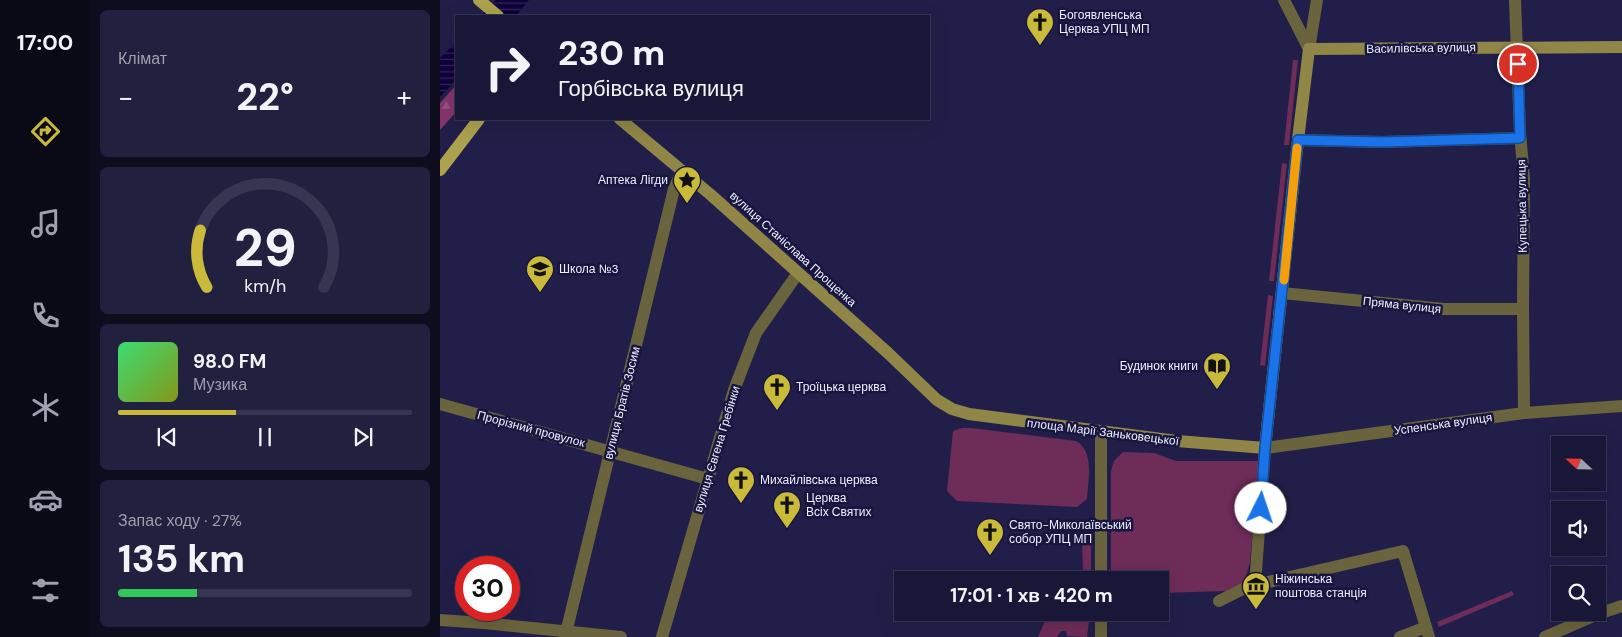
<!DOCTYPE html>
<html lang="uk">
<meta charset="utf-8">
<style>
:root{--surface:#191737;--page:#22203f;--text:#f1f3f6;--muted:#9f9fad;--line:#373652;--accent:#caba3a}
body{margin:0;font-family:"DM Sans",sans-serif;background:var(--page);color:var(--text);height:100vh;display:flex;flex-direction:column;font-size:19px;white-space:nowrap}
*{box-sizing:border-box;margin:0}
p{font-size:16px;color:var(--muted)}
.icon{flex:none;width:28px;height:28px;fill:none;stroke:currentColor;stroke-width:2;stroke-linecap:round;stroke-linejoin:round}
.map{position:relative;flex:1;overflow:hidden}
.details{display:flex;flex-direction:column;gap:10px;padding:10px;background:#0e0d1e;width:350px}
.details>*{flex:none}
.top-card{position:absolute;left:15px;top:15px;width:475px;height:105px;border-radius:0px;box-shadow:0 5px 20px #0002,0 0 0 1px var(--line);background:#191737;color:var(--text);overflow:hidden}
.needle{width:32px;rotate:292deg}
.controls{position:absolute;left:1111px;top:436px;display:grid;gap:10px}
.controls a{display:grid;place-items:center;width:55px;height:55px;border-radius:0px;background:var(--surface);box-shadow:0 5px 20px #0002,0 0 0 1px var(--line);font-size:25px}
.speed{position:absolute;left:15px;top:556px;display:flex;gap:10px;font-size:25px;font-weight:700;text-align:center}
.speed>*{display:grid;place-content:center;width:65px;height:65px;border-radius:50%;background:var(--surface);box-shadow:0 5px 20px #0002,0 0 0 1px var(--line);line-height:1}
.speed .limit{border:8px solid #d22;background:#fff;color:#111}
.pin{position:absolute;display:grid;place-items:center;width:42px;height:42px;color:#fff;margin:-21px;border:2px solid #fff;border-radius:50%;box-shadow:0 1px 5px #0007}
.me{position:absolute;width:55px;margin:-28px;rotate:4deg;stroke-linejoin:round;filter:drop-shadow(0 0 4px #0008)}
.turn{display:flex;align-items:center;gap:18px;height:105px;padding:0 20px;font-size:22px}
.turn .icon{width:65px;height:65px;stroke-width:2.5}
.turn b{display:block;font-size:35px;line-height:42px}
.big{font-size:38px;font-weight:700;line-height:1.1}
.details .tile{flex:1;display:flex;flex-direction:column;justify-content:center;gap:8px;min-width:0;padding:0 18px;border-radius:8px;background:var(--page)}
.details .dial{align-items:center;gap:0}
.dial svg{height:130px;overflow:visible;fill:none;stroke:var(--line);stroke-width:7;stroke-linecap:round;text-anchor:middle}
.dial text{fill:var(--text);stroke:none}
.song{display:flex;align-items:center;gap:15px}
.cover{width:60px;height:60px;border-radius:8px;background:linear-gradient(135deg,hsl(140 70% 55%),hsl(70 70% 35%))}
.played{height:5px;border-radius:2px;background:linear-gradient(90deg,var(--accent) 40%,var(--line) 40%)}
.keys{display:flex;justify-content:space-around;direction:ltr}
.heat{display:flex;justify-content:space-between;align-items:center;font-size:28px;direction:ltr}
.charge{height:8px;border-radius:4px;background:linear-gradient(90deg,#34c759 27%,var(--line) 0)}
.trip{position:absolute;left:454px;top:571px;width:275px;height:50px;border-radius:0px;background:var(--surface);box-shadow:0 5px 20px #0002,0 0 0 1px var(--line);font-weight:700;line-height:50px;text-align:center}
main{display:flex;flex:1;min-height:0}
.dock{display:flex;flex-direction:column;width:90px;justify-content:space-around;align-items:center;background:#0a0916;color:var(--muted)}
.dock .icon{width:35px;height:35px}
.dock .active{color:var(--accent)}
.dock b{font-size:22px;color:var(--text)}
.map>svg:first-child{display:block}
.green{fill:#6e2c58}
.forest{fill:url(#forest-firs)}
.water{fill:url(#water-rules)}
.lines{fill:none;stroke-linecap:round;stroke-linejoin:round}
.minor{stroke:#69643d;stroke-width:12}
.tertiary{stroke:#69643d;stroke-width:12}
.secondary{stroke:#8f8647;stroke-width:12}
.primary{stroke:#aca14d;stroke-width:12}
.route-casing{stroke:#114b97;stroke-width:12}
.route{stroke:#1a73e8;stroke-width:9}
.slow{stroke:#f59e0b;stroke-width:9}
.labels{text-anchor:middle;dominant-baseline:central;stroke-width:5;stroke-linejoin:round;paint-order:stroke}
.poi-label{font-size:12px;fill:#eceeff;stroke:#18153e;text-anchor:start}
.street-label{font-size:12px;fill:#eceeff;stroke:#18153e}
</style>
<main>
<nav class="dock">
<b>17:00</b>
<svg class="icon active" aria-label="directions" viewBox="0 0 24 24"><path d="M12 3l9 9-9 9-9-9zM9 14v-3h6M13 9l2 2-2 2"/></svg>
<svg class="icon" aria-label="music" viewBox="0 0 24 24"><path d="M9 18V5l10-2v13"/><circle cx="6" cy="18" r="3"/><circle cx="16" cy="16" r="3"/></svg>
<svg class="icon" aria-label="phone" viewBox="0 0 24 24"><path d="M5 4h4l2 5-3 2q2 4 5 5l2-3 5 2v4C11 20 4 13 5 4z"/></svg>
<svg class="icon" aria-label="climate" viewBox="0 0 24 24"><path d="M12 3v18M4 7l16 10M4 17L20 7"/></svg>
<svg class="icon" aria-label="car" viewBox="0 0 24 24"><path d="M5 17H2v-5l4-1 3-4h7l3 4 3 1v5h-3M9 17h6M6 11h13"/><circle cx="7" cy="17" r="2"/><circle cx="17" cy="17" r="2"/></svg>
<svg class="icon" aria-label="filters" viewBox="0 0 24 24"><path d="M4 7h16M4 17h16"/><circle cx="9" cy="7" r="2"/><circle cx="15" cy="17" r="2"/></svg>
</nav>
<section class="details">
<div class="tile"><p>Клімат</p>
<div class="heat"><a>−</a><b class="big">22°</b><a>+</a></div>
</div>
<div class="tile dial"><svg viewBox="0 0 100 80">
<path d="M14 69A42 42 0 1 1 86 69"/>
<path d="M14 69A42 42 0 0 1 10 34" stroke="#caba3a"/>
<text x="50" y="56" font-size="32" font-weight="700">29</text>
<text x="50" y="72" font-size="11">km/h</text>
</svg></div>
<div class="tile">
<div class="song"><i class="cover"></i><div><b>98.0 FM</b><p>Музика</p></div></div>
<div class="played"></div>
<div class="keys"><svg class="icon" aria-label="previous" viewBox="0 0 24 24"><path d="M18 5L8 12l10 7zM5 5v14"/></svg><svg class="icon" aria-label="pause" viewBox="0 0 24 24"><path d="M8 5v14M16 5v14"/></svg><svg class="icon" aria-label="next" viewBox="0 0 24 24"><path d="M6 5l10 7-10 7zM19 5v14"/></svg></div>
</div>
<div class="tile"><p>Запас ходу · 27%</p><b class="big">135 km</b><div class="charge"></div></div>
</section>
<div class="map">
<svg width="1182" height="637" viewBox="0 0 1182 637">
<defs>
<pattern id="forest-firs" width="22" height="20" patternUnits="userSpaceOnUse" patternTransform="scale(1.25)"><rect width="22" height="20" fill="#84356a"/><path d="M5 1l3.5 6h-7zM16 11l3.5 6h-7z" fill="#965380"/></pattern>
<pattern id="water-rules" width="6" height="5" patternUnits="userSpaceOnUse" patternTransform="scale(1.25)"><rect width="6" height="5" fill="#0f013a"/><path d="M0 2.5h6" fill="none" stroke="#322658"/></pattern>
</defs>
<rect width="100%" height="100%" fill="#211f49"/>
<path class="green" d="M853,60H858L849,145H844Z
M842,163L847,164L834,281H829Z
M828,295L833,296L825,366L820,365Z
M522,428H531L636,441C655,452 648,480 647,499L637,507L517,501L507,491L513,431Z
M683,452L714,453L736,461H819L810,562L805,580L799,585L786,591L720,593V580H671V471L674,461Z
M642,539H651V571H643Z
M1072,591L1074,595L999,627L997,622Z
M609,612L650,613L647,637L627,636L626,631H621L617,637H598Z"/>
<path class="forest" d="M16,85V112L0,130V103Z"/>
<path class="water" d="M56,0H89L76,16H41Z
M16,42V80L0,97V58Z"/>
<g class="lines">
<path class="minor" d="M1075,0L1080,132L1084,179L1083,309L1084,413
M869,49L877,0
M858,140L942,142L1080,138
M842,293L1004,309H1083
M0,404L268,479
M815,585L825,448L1084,413L1182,406
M779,601L803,589L815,585L963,551L989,637
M0,620L44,623L181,637
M125,637L234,189L242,171
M222,637L294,390L316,333L358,273
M960,637L986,627
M1105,637L1158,614L1182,606"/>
<path class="tertiary" d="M844,0L869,49
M661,580V432
M661,637V612"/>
<path class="secondary" d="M180,119L271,195L448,353L497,400L512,409L529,414L737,441L825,448L858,140L869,49L1182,47"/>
<path class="primary" d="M39,0L58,16
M0,170L39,119"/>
</g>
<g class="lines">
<g class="route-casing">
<path id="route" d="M821,508L825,448L858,140L942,142L1080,138L1078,64"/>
</g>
<use href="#route" class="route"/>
<path class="slow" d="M844,280L857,148"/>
</g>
<defs>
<g id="church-pin" transform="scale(1.4375)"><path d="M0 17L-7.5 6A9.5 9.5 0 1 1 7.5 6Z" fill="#caba3a" stroke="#18153e"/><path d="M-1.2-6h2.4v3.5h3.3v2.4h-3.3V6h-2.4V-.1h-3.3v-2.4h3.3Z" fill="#111"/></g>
<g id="sight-pin" transform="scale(1.4375)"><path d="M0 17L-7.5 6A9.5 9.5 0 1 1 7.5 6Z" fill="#caba3a" stroke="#18153e"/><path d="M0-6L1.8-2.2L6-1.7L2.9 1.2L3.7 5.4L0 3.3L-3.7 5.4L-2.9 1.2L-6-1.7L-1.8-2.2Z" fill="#111"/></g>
<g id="school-pin" transform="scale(1.4375)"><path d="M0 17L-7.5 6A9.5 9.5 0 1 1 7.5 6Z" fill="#caba3a" stroke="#18153e"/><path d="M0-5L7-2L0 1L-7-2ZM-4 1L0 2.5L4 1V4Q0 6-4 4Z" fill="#111"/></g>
<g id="library-pin" transform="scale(1.4375)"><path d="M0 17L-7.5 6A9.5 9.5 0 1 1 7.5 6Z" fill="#caba3a" stroke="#18153e"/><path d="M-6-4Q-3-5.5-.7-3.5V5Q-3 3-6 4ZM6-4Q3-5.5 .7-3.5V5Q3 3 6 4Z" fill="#111"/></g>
<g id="museum-pin" transform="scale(1.4375)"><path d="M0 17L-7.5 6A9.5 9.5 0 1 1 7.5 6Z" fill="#caba3a" stroke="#18153e"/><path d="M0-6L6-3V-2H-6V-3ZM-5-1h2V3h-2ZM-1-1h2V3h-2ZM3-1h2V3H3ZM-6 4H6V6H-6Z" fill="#111"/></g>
</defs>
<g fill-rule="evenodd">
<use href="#church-pin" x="600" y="22"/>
<use href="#sight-pin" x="247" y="180"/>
<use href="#school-pin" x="100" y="269"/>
<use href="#library-pin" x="777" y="366"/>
<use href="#church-pin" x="337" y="387"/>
<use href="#church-pin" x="301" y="480"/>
<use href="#church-pin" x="347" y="505"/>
<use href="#church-pin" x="550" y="532"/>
<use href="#museum-pin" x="816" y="586"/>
</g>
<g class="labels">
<g class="poi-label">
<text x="619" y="15">Богоявленська<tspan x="619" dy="14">Церква УПЦ МП</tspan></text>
<text x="228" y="180" text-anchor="end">Аптека Лігди</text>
<text x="119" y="269">Школа №3</text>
<text x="758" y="366" text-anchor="end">Будинок книги</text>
<text x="356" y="387">Троїцька церква</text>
<text x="320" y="480">Михайлівська церква</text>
<text x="366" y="498">Церква<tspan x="366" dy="14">Всіх Святих</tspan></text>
<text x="569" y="525">Свято-Миколаївський<tspan x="569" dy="14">собор УПЦ МП</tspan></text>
<text x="835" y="579">Ніжинська<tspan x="835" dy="14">поштова станція</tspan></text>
</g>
<g class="street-label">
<text transform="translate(981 48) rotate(-1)">Василівська вулиця</text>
<text transform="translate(1082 206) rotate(-91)">Купецька вулиця</text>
<text transform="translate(353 249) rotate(42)">вулиця Станіслава Прощенка</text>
<text transform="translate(962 305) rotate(6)">Пряма вулиця</text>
<text transform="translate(182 403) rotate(-76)">вулиця Братів Зосим</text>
<text transform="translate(1003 424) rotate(-8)">Успенська вулиця</text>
<text transform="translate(91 429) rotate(15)">Прорізний провулок</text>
<text transform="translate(663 432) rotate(7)">площа Марії Заньковецької</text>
<text transform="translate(277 449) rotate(-73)">вулиця Євгена Гребінки</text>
</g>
</g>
</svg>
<div class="controls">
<a><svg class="needle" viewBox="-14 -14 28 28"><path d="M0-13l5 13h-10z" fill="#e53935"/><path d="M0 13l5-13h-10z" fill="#9f9fad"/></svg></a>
<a><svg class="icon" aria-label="sound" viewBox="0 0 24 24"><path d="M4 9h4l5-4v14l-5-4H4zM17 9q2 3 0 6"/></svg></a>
<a><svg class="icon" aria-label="search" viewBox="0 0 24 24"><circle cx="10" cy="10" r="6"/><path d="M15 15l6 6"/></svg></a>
</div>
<div class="speed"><div class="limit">30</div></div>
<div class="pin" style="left:1078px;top:64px;background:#d93025"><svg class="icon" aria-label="arrive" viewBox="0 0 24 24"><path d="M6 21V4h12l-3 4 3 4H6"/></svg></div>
<svg class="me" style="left:821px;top:508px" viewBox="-20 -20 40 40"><circle r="19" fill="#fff"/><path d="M0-13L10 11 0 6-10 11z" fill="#1a73e8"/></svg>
<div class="trip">17:01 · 1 хв · 420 m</div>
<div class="top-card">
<div class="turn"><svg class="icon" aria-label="right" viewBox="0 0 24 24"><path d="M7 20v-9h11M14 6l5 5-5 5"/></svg><div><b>230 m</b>Горбівська вулиця</div></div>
</div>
</div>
</main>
